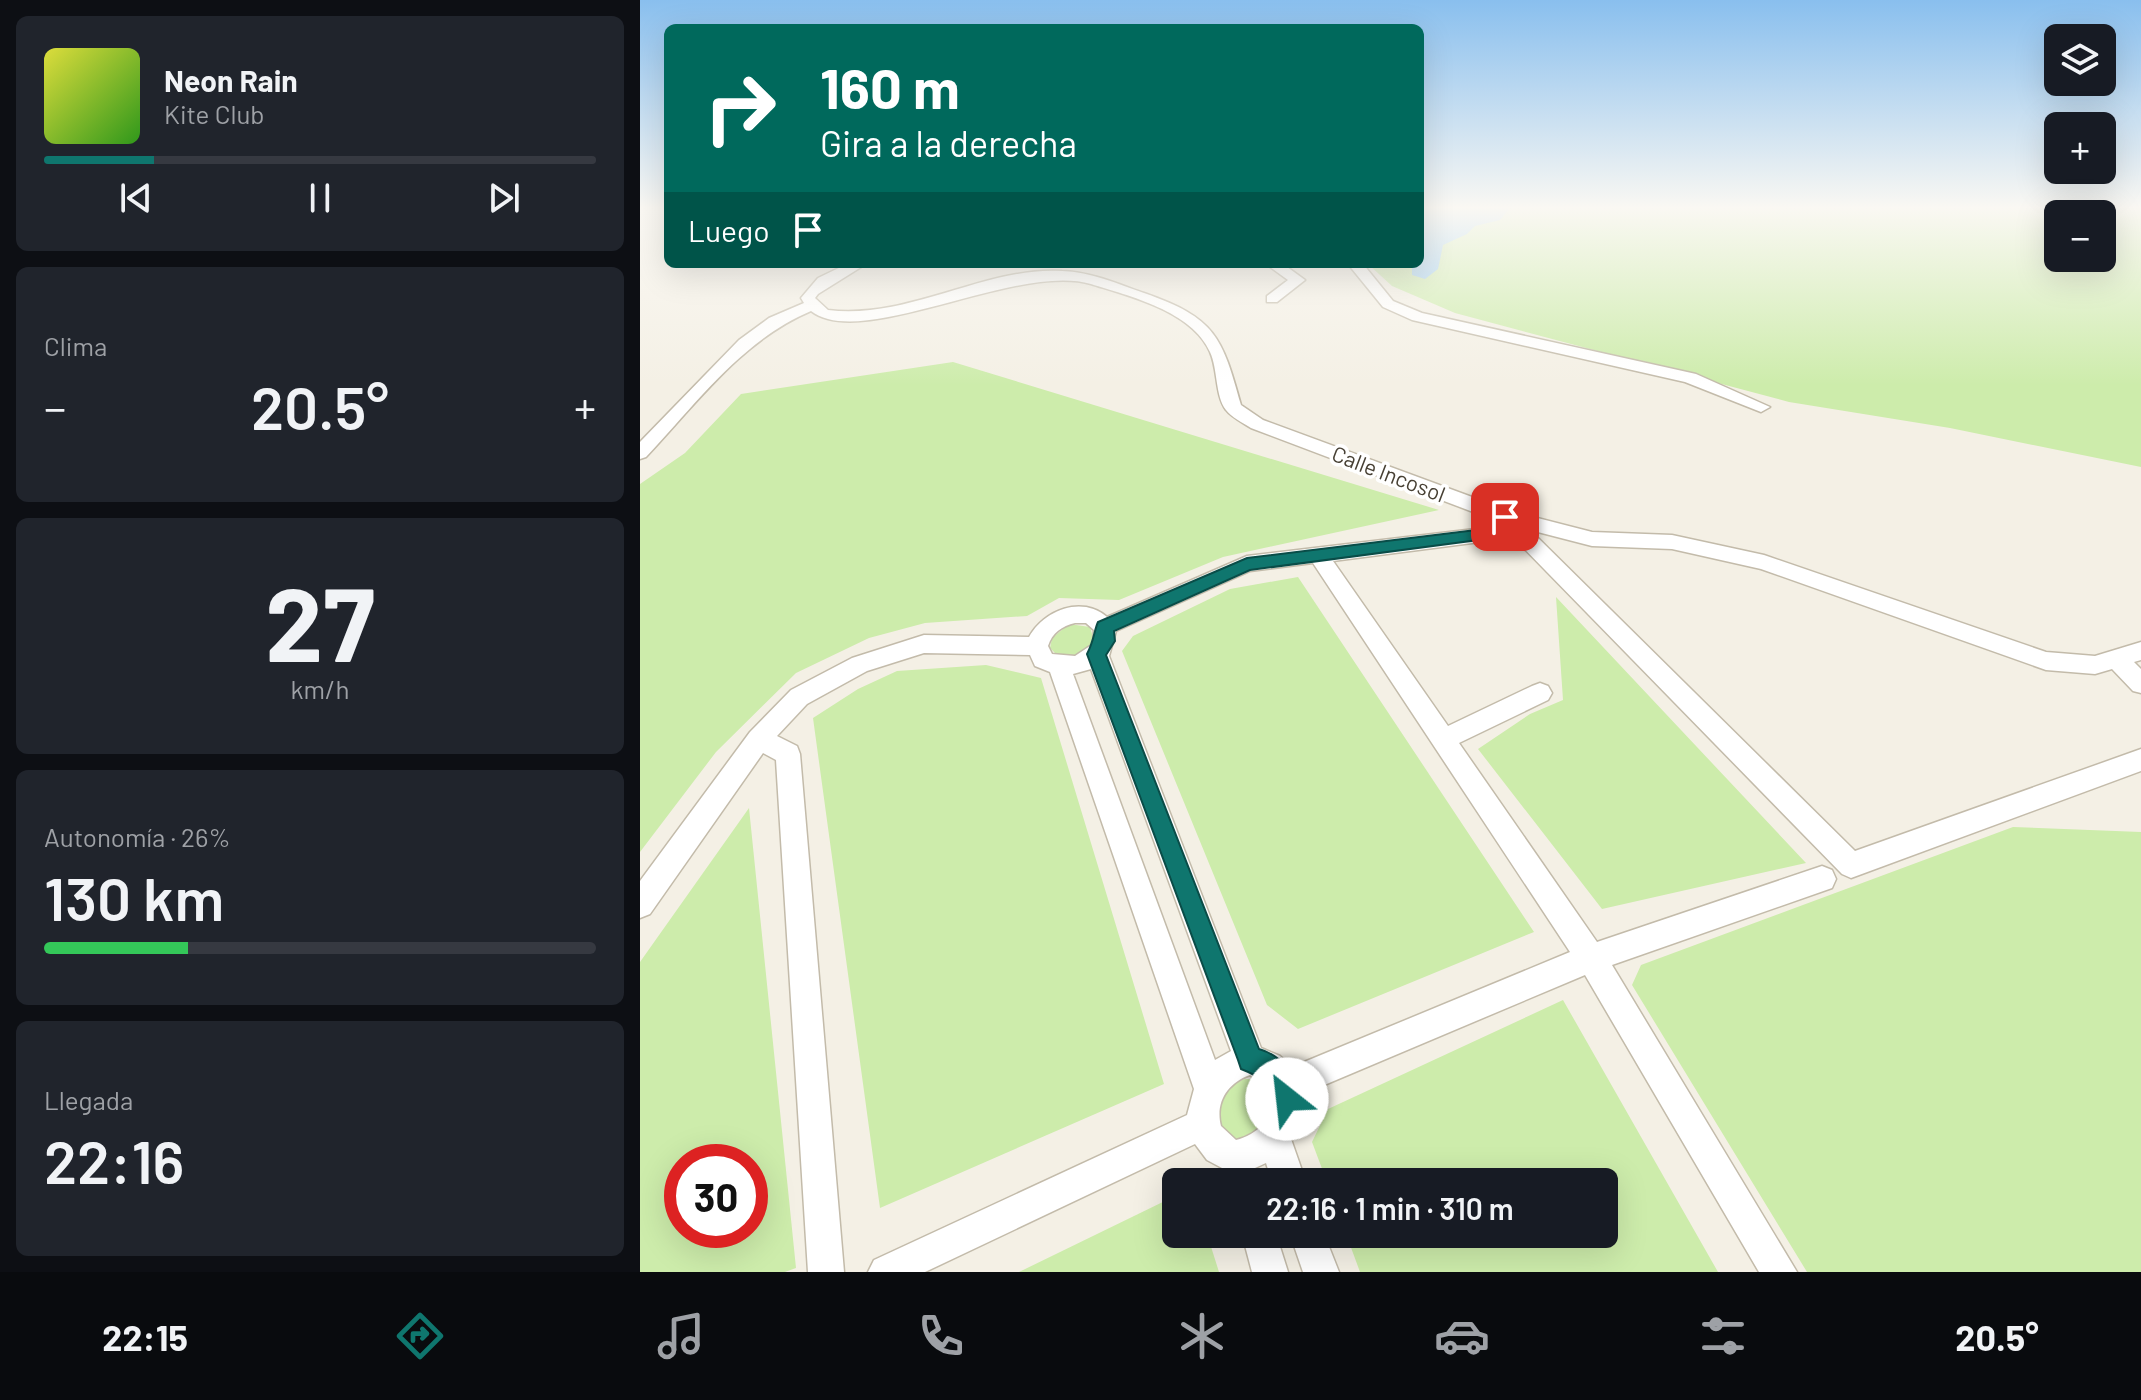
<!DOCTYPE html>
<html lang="es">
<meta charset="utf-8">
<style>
:root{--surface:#171b24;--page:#20242c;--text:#f1f3f6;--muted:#9ea1a6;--line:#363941;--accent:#0f766e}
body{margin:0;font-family:Barlow,sans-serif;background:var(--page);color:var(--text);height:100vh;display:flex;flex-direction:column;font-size:30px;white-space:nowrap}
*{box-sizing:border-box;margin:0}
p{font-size:26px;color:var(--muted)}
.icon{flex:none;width:44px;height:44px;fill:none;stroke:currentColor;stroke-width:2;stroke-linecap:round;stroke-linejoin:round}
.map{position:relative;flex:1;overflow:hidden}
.panel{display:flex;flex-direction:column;gap:16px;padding:16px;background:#0d0f14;width:640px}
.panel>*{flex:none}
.guide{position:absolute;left:24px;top:24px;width:760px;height:244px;border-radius:12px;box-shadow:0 8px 32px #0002;background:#00695c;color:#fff;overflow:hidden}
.tools{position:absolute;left:1404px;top:24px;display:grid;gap:16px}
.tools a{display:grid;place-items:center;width:72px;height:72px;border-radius:12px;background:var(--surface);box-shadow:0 8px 32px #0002;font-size:40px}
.speed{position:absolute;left:24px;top:1144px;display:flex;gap:16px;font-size:40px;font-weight:700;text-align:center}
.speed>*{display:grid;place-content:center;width:104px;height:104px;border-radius:50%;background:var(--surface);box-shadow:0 8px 32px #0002;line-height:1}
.speed .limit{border:12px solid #d22;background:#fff;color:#111}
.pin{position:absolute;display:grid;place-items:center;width:68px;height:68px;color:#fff;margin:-34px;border-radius:16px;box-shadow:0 4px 12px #0006}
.me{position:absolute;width:88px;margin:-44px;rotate:331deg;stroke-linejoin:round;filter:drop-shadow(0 0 6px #0008)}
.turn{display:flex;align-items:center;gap:28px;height:168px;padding:0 24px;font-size:36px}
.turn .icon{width:104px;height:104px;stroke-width:2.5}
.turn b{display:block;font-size:56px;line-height:68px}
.then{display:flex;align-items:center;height:76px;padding:0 24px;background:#0003;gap:16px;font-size:30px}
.big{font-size:60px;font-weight:600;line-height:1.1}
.panel .widget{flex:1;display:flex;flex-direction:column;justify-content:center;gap:12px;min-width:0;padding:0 28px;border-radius:12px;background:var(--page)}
.panel .dial{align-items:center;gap:0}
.dial b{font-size:104px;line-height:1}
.song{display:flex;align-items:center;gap:24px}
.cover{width:96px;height:96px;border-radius:12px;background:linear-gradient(135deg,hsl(60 70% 55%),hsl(110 70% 35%))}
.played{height:8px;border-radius:4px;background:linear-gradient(90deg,var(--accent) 20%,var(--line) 20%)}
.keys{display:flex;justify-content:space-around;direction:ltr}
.heat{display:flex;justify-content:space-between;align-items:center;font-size:44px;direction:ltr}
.charge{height:12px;border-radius:6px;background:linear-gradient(90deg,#34c759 26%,var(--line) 0)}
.trip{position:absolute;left:522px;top:1168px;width:456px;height:80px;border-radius:12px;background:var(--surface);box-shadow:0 8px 32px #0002;font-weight:600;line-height:80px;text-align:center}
.tab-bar{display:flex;height:128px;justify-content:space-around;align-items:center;background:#090b0e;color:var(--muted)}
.tab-bar .icon{width:56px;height:56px}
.tab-bar .active{color:var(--accent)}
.tab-bar b{font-size:36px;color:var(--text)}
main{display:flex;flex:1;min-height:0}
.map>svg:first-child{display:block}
.green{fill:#cdecab;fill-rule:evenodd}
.water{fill:#9cd0f6}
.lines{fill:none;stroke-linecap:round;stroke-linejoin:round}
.minor-casing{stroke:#c3bbaa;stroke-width:3}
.minor{fill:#fff;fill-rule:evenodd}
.route{fill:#0f766e;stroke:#0a4d48;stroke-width:2}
.labels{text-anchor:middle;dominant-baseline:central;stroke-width:7;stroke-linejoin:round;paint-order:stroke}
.street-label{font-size:22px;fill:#474034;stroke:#fff}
</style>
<main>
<section class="panel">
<div class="widget">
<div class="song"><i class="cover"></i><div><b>Neon Rain</b><p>Kite Club</p></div></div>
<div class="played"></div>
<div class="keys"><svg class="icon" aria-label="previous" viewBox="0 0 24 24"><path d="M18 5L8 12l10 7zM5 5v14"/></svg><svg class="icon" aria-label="pause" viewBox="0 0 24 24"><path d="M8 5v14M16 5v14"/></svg><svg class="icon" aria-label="next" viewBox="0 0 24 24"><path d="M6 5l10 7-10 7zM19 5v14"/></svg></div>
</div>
<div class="widget"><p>Clima</p>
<div class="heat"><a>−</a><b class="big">20.5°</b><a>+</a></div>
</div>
<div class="widget dial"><b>27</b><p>km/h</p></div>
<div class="widget"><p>Autonomía · 26%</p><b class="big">130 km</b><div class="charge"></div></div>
<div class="widget"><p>Llegada</p><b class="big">22:16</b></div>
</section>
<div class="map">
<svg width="1501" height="1272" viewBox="0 0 1501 1272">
<rect width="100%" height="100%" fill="#f4f0e5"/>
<path class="green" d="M780,207H1501V467L1310,428L1149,402L815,313L752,286L728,264H780ZM1418,214H1462V258H1418Z
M313,362L799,510L583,557L479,600L419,598L387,616L285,623L229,638L156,673L76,752L0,852V484L45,453L101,394Z
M658,577L894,932L658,1029L627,1005L482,651L493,636L590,589Z
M916,597L1166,863L962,909L838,749L890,714L923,700Z
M429,624L450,627L454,641C446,656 433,657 418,656L410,648L412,638Z
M346,665L401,678L524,1084L240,1208L173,718L218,689L257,671Z
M109,808L156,1268L145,1272H0V962ZM42,1162H110V1230H42Z
M1373,827L1501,832V1272H1167L992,985L1001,965Z
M923,1000L1078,1272H720L706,1234H964V1182H687L672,1142L688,1109Z
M605,1079H614L628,1089L633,1108L625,1128L600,1140C566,1130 576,1088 605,1079Z
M531,1198L536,1200V1234H567L579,1272H379Z"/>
<path class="water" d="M780,207H868L869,209L860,220L835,226L827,234L803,245L798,269L785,279L772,275V264H780Z"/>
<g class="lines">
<g class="minor-casing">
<path id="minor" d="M207,264H226L178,294L175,298L188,310C269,320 346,266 422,271C451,272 478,284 504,293C576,318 582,337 601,405L623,420L870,511L952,532L1032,535L1124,555L1406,652L1455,656L1501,642V660L1494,662L1501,669V693L1493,691L1472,669L1455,674L1406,670L1121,569L1032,549L952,546L890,530L1215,851L1501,749V771L1211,878L1202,874L864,528L840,542L693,561L808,726L892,686L900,683L908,686L912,693L908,700L819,743L957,942L1182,866L1192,870L1196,879L1192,888L972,965L1157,1272H1119L945,975L663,1094V1110L651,1139L666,1182H632L626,1163L615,1168L620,1182H586L582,1168L567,1160L555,1144L285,1272H228L234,1260L547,1115L554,1089L410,672L395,666L390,655L284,653L227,671L167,704L137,736L157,746L160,754L204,1272H168L136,760L123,753L10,914L0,918V881L110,732L151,690L212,658L284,635L389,637C404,610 442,595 467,617L607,556L835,529L849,518L611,428C603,423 591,417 586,410C575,396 578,369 570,352C552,311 489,296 451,284C377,262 222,351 171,311C102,340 56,404 6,457L0,459V442L99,340L129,318L164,303L161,298L178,278ZM673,563L930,952L652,1067L640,1056L621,1048L469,656L476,631L610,571ZM435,623H446L454,630L453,644L435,656L412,654L408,646C412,633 422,626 435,623ZM451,669L591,1051L575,1060L433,674ZM610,1075L630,1089C636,1114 621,1134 596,1140L581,1126C575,1103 587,1083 610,1075Z
M626,264H643L665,280L637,302H627V296L648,280Z
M708,264H723L753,301L782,313L1056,374L1130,407L1121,412L1045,382L772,320L743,307Z
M602,1234H636L648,1272H612Z
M650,1234H684L699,1272H663Z"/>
</g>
<use href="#minor" class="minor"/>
</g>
<linearGradient id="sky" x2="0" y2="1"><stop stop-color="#89bfee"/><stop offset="0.54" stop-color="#faf8f3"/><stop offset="1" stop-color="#faf8f3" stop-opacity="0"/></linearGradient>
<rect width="1501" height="385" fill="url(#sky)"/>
<path class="route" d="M865,511L871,513V521L846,539L610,570L474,631L475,641L466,655L619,1049C646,1057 652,1075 660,1099L657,1108L647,1112L638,1108C629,1085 625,1078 601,1069L598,1060L447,654C454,641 454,631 458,622L607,558L836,530Z"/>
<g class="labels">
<g class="street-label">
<text transform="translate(749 473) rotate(21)">Calle Incosol</text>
</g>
</g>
</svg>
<div class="tools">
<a><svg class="icon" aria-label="layers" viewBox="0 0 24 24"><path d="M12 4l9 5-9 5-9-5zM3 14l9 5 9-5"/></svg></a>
<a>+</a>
<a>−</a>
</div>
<div class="speed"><div class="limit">30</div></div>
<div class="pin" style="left:865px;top:517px;background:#d93025"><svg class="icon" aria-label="arrive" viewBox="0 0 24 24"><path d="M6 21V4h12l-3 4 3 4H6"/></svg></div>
<svg class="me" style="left:647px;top:1099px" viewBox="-20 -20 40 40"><circle r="19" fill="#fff"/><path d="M0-13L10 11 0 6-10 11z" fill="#0f766e"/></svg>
<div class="trip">22:16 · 1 min · 310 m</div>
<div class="guide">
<div class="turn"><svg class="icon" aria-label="right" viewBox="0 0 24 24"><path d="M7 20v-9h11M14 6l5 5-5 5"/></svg><div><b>160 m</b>Gira a la derecha</div></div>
<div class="then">Luego<svg class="icon" aria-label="arrive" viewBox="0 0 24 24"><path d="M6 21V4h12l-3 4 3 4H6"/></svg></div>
</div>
</div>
</main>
<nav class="tab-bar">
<b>22:15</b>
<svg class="icon active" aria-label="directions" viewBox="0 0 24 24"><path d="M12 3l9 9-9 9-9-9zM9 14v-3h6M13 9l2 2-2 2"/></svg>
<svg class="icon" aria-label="music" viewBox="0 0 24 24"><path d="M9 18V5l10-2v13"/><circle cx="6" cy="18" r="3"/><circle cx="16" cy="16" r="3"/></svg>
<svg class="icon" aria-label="phone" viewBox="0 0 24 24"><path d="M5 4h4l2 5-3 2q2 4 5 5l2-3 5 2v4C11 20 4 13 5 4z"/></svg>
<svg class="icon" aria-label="climate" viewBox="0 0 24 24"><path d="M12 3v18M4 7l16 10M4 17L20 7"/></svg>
<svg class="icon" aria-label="car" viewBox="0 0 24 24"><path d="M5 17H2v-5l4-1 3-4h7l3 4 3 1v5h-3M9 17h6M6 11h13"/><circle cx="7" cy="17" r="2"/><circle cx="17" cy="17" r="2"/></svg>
<svg class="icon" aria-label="filters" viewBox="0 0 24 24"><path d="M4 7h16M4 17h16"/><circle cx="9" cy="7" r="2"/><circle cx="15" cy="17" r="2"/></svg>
<b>20.5°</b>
</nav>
